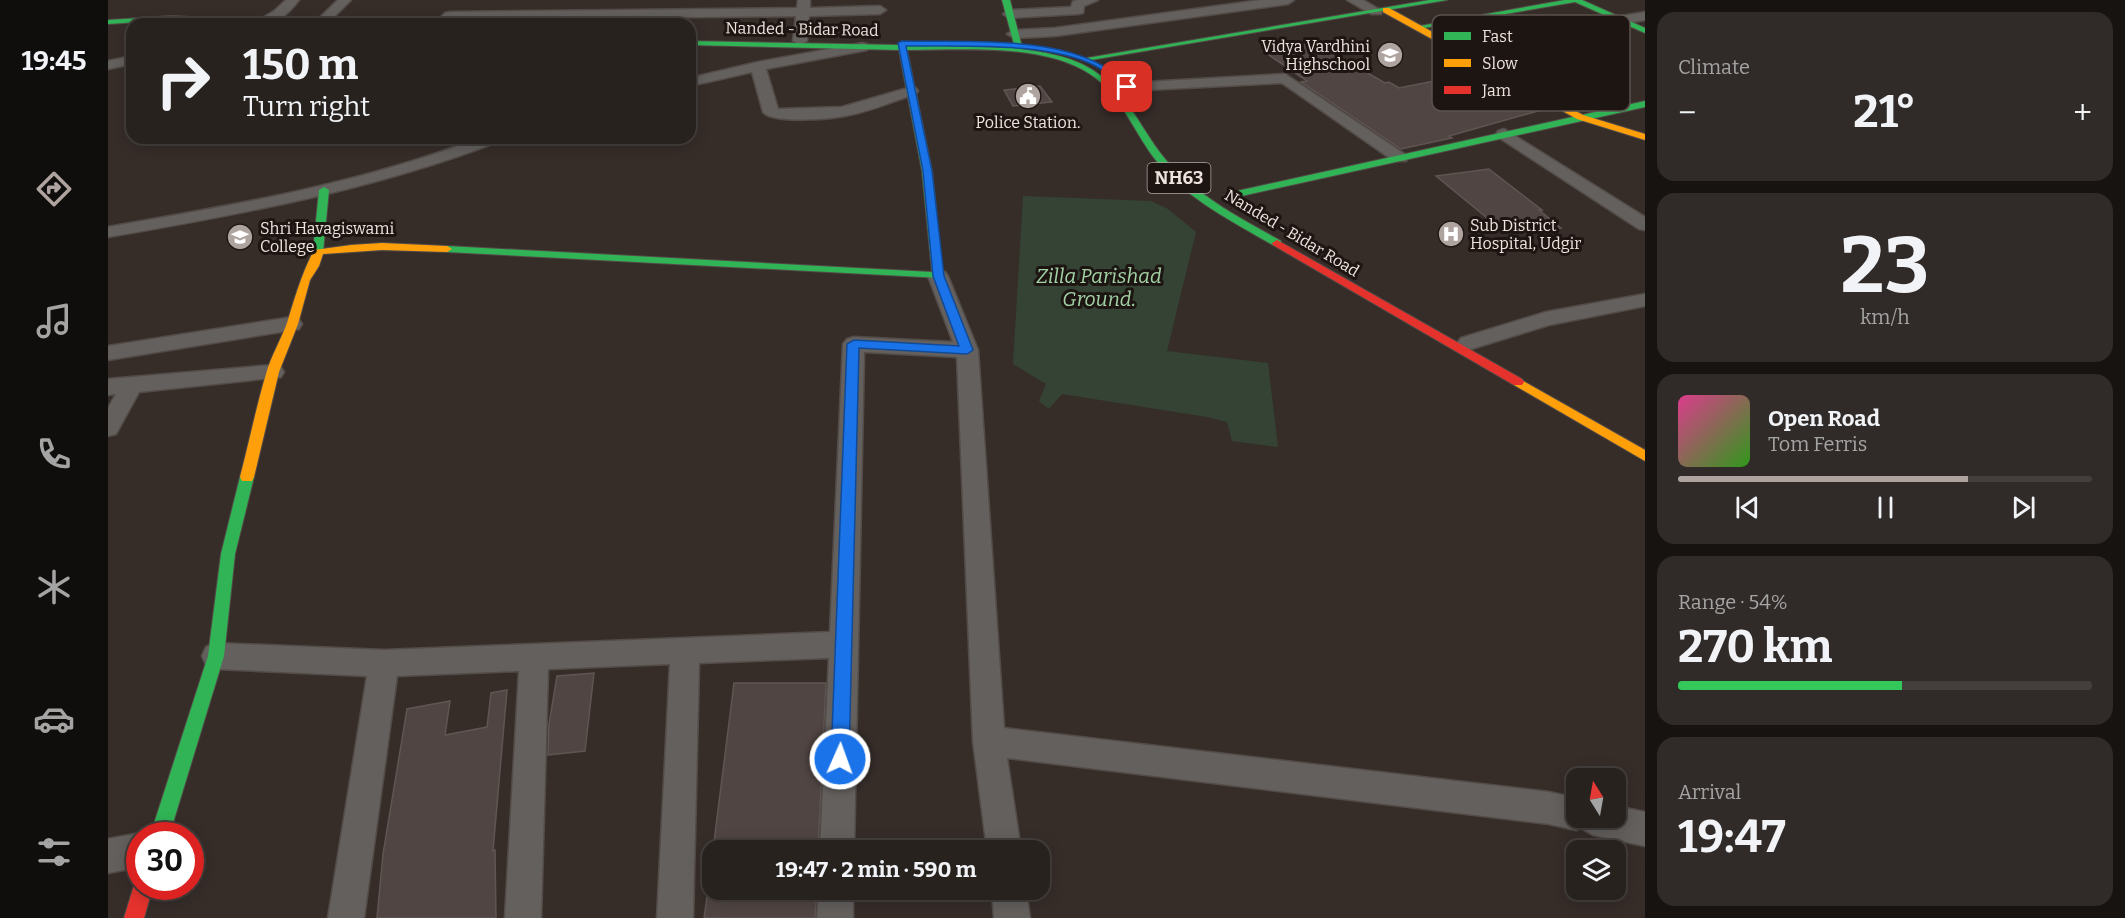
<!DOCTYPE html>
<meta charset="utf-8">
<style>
:root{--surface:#28221f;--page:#302a28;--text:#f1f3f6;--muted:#a5a4a4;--line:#443f3d;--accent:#aea39f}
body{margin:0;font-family:Bitter,serif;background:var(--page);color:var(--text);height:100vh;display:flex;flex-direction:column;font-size:22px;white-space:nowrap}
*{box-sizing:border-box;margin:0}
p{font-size:20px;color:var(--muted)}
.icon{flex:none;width:33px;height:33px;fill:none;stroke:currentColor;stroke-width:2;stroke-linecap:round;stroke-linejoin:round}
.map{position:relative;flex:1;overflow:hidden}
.side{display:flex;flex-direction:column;gap:12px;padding:12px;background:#161311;width:480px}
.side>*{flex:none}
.top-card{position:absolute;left:18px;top:18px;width:570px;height:126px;border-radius:18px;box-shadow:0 3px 15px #0003,0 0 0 2px var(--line);background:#28221f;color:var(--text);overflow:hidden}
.needle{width:39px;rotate:349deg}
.tools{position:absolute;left:1458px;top:768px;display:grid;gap:12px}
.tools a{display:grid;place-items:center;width:60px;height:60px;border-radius:12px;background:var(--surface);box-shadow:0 3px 15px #0003,0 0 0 2px var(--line);font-size:30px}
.speed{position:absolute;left:18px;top:822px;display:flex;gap:12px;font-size:30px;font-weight:700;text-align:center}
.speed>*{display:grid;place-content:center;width:78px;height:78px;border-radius:50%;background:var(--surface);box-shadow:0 3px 15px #0003,0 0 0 2px var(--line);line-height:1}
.speed .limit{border:9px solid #d22;background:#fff;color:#111}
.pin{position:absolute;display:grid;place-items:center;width:51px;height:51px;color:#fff;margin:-26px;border-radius:12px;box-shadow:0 3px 9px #0006}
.me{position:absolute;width:66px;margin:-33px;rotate:2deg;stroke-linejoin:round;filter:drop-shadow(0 0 4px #0008)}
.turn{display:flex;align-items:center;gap:21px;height:126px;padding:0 18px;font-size:27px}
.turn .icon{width:78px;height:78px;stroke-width:2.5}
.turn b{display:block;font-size:42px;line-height:51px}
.big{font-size:45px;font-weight:700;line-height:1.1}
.side .card{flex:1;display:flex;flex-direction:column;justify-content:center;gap:9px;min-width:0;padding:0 21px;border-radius:18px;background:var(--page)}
.side .dial{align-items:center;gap:0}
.dial b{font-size:78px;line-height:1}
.song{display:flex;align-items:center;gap:18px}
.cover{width:72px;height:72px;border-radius:9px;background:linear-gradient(135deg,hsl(330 70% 55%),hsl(110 70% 35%))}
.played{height:6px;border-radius:3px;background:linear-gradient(90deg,var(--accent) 70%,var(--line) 70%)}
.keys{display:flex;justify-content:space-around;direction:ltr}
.heat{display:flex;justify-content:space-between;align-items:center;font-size:33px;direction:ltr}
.charge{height:9px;border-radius:4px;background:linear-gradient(90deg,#34c759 54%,var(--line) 0)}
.trip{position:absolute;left:594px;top:840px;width:348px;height:60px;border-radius:18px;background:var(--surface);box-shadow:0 3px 15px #0003,0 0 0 2px var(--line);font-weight:700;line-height:60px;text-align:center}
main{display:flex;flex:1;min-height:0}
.dock{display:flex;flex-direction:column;width:108px;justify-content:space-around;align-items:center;background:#100e0c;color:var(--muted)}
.dock .icon{width:42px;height:42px}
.dock .active{color:var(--accent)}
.dock b{font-size:27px;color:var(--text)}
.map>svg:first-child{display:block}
.green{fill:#344334}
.building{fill:#504542;stroke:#5f5653;stroke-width:1.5}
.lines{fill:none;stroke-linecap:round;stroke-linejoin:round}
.street-casing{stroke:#534b47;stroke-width:3}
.fast-casing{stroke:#534b47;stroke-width:2}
.slow-casing{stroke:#534b47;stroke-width:2}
.jam-casing{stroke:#534b47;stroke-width:2}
.street{fill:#63605e;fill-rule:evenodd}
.fast{fill:#30b455;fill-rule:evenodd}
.slow{fill:#ff9f0a;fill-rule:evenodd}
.jam{fill:#e5322d;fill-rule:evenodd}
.route{fill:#1a73e8;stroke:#114b97;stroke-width:1.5}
.labels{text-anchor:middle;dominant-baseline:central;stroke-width:6;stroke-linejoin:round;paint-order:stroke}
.far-street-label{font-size:16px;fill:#efe3de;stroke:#1d1512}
.far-poi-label{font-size:16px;fill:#efe3de;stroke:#1d1512;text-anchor:start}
.shield{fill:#1d1512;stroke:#b0a5a1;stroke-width:1.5}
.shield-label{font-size:18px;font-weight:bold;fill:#efe3de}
.park-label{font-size:20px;font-style:italic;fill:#a2d2a5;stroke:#1d1512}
.key{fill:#1d1512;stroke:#5c534f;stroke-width:1.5}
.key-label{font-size:16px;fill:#efe3de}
</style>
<main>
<nav class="dock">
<b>19:45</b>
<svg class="icon active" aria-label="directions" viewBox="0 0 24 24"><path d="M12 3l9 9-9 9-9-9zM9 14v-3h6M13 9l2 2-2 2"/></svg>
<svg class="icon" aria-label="music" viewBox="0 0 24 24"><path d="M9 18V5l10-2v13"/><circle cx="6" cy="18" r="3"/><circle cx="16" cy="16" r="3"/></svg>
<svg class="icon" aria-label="phone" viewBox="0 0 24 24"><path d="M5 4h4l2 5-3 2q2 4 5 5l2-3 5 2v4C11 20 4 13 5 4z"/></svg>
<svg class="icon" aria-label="climate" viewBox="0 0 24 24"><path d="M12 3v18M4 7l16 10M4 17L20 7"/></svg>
<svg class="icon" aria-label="car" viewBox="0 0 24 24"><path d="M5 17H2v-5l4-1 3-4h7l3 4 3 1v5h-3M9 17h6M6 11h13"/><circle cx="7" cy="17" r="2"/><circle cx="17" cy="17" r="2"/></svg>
<svg class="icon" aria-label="filters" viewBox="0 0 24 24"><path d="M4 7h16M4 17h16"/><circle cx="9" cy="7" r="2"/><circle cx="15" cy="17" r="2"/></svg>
</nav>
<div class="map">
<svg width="1537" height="918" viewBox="0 0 1537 918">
<rect width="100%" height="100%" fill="#362d29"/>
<path class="green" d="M915,196L1043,201L1060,209L1088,232L1059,351L1160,363L1170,447L1124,441L1119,422L1099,417L954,394L941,409L931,401L938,384L905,364Z"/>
<path class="building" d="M1207,43L1277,83L1281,82L1291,88L1371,72L1437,109L1341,136L1344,138L1293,149L1193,82L1199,81L1155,51Z
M932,86L944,102L905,106L896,90Z
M1381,169L1434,210H1431L1453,228L1416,233L1400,220L1384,222L1328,176Z
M486,673L477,751L440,755L441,724L449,676Z
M626,683H718L710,850H605Z
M399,690L385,851L387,850L388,918H269L275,854L299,709L342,701L337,735L379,727L383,693Z
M600,890H709L707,918H596Z"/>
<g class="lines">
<g class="street-casing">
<path id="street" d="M178,0H191C181,13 170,24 153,24V19L166,11Z
M230,0H243L219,24H205Z
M690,0H702V8L772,6L778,10L772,14L701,16L699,41L692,45L685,41L688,16L345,20L341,24H326L337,13L342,12L689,8Z
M970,0H990L976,6L975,13L970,14L901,18L895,14L901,10L963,7L965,1Z
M1153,0H1186L1180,4L947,36L906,38L899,34L906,30L947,28Z
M1239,0H1255L1274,11L1273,14H1263Z
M1537,12V20L1513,24L1507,20L1508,17Z
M754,43L759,44L761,47L759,50L658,69L670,109L734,107L803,87L808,88L810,91L808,94C785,101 761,112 737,116C721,119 665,124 655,112L644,72L582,86V78L650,62Z
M24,56V64L0,69V61Z
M1177,74L1298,155L1300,158L1298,161H1286L1174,83L1019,91L1012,87L1019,83Z
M1396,129L1537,217V230L1531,229L1390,137L1388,134L1390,131Z
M371,138H394L392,141C265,190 133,214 0,237V227C126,205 252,184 371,138Z
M830,270L837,272L840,276L870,350L896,728L1441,792L1468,798V818H1508V806L1537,812V846L1485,835L1473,828L1468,830L1441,824L899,758L913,850H879L865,741L849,357L756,352L746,850H712L721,658L591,663L585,918H549L562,664L440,669L433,918H397L411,671L289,676L256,918H220L259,676L108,669L98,665L94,656L98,647L108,643L276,650L722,632L735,344L739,339L746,337L845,342L820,276L823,272Z
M1537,294V306L1441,325L1360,350L1353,348L1349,343L1353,338L1438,312Z
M184,317L191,319L194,324L191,329L0,360V346Z
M165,365L173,367L176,372L173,377L31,392L8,434L0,436V408L8,394L0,395V379Z
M32,833L38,836H32V867L0,873V839Z
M711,890H745V918H709Z
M884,890H918L922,918H886Z"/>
</g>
<g class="fast-casing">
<path id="fast" d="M894,0H902L914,47L912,49C970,56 997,68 1029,118C1041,137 1053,157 1070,173C1099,201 1137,221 1173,241V245H1165C1125,222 1081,200 1051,164C1027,136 1014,94 982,74C934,43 855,50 799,50L824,171L835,276L834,278L339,252L334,249L339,246L824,272L814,171L791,50L582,45V41L791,45L794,41L798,45L907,48Z
M1322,0H1339L977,61L973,59Z
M1457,0H1474L1537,28V33L1467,2L1310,29L1306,27Z
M64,16L180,22L184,24L64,20L0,24V20Z
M1537,101V107L1120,199L1115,196L1120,193Z
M216,187L221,190L215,252L210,255L205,252L211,190Z
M139,472L144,473L146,477L127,554L116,656L61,836H42L100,656L113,554L132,477L134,473Z"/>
</g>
<g class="slow-casing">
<path id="slow" d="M1275,8H1281L1475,115L1537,134V140L1469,119L1275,12Z
M274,243L339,246L344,249L339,252L274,250L215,254L211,266L202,280L190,324L171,372L146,477L144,481H134L132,477C141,443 148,408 158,374C163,356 173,340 179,323C187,297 194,273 206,250L243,245Z
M1410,378L1537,450V461L1406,385L1404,382L1406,379Z"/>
</g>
<g class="jam-casing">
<path id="jam" d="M1169,240L1414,379L1416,382L1414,385H1406L1165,245L1164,243Z
M32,878V886H45L36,918H16L28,879Z"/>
</g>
<use href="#street" class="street"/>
<use href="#fast" class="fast"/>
<use href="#slow" class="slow"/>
<use href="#jam" class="jam"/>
</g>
<path class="route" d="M794,41C865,43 971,32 1023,87L1016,88C1008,82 999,73 991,68C945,41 851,47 798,46L824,171L836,276L865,350L859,354L751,348L741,759L738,765L732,767L726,765L723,759L739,344L746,340L851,346L825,276L815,171L790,43Z"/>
<defs>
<g id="school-disc" transform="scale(1.35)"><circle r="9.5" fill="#aea39f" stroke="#1d1512"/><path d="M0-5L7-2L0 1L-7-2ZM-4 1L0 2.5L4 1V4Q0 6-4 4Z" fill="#fff"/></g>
<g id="civic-disc" transform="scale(1.35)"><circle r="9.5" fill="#aea39f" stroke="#1d1512"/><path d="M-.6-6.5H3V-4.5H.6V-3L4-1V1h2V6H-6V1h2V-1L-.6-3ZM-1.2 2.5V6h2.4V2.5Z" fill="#fff"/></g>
<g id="hospital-disc" transform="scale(1.35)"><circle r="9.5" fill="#aea39f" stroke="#1d1512"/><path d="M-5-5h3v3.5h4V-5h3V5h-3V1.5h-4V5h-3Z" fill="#fff"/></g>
<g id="university-disc" transform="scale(1.35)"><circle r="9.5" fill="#aea39f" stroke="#1d1512"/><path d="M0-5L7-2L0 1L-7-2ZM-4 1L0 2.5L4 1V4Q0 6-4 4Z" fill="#fff"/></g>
</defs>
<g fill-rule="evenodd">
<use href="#school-disc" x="1282" y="55"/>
<use href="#civic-disc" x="920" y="96"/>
<use href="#hospital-disc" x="1343" y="234"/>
<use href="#university-disc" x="132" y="237"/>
</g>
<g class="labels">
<g class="far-street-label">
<text transform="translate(694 29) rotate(1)">Nanded - Bidar Road</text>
<text transform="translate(1184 233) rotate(31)">Nanded - Bidar Road</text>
</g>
<g class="far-poi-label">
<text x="1262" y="46" text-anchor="end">Vidya Vardhini<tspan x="1262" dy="18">Highschool</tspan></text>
<text x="920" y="122" text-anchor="middle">Police Station.</text>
<text x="1362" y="225">Sub District<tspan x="1362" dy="18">Hospital, Udgir</tspan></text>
<text x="152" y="228">Shri Havagiswami<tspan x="152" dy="18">College</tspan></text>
</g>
<rect class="shield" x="1039.5" y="163" width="63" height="30" rx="4.5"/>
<g class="shield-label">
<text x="1071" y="178">NH63</text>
</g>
<g class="park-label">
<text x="991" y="276">Zilla Parishad<tspan x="991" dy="23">Ground.</tspan></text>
</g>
</g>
<rect x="1324" y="15" width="198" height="96" rx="9" class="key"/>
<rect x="1336" y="32" width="27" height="8" fill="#30b455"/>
<rect x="1336" y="59" width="27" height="8" fill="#ff9f0a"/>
<rect x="1336" y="86" width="27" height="8" fill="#e5322d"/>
<g class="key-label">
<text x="1374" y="42">Fast</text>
<text x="1374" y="69">Slow</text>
<text x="1374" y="96">Jam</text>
</g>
</svg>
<div class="tools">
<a><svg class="needle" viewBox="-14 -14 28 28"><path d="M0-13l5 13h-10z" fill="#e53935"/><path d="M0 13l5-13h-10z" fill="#a5a4a4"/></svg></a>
<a><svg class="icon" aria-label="layers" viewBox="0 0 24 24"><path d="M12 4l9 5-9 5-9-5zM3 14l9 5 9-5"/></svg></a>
</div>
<div class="speed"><div class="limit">30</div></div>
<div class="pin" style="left:1019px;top:87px;background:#d93025"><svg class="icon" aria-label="arrive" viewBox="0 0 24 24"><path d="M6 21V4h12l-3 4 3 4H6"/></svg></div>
<svg class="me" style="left:732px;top:759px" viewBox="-20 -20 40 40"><circle r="17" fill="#1a73e8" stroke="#fff" stroke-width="3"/><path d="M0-11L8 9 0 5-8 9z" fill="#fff"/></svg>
<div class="trip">19:47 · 2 min · 590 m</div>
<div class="top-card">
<div class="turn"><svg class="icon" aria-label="right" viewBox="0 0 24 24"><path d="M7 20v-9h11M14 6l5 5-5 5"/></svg><div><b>150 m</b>Turn right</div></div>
</div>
</div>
<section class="side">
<div class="card"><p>Climate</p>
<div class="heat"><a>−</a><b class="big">21°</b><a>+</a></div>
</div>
<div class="card dial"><b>23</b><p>km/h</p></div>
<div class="card">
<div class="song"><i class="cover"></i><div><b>Open Road</b><p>Tom Ferris</p></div></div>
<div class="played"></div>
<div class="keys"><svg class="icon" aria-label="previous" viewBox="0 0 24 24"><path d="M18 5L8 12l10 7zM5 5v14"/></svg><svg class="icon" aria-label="pause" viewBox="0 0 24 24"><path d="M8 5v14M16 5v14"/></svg><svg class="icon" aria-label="next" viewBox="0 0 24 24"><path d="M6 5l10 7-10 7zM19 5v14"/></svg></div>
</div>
<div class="card"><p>Range · 54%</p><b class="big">270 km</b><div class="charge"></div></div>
<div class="card"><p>Arrival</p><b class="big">19:47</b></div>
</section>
</main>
